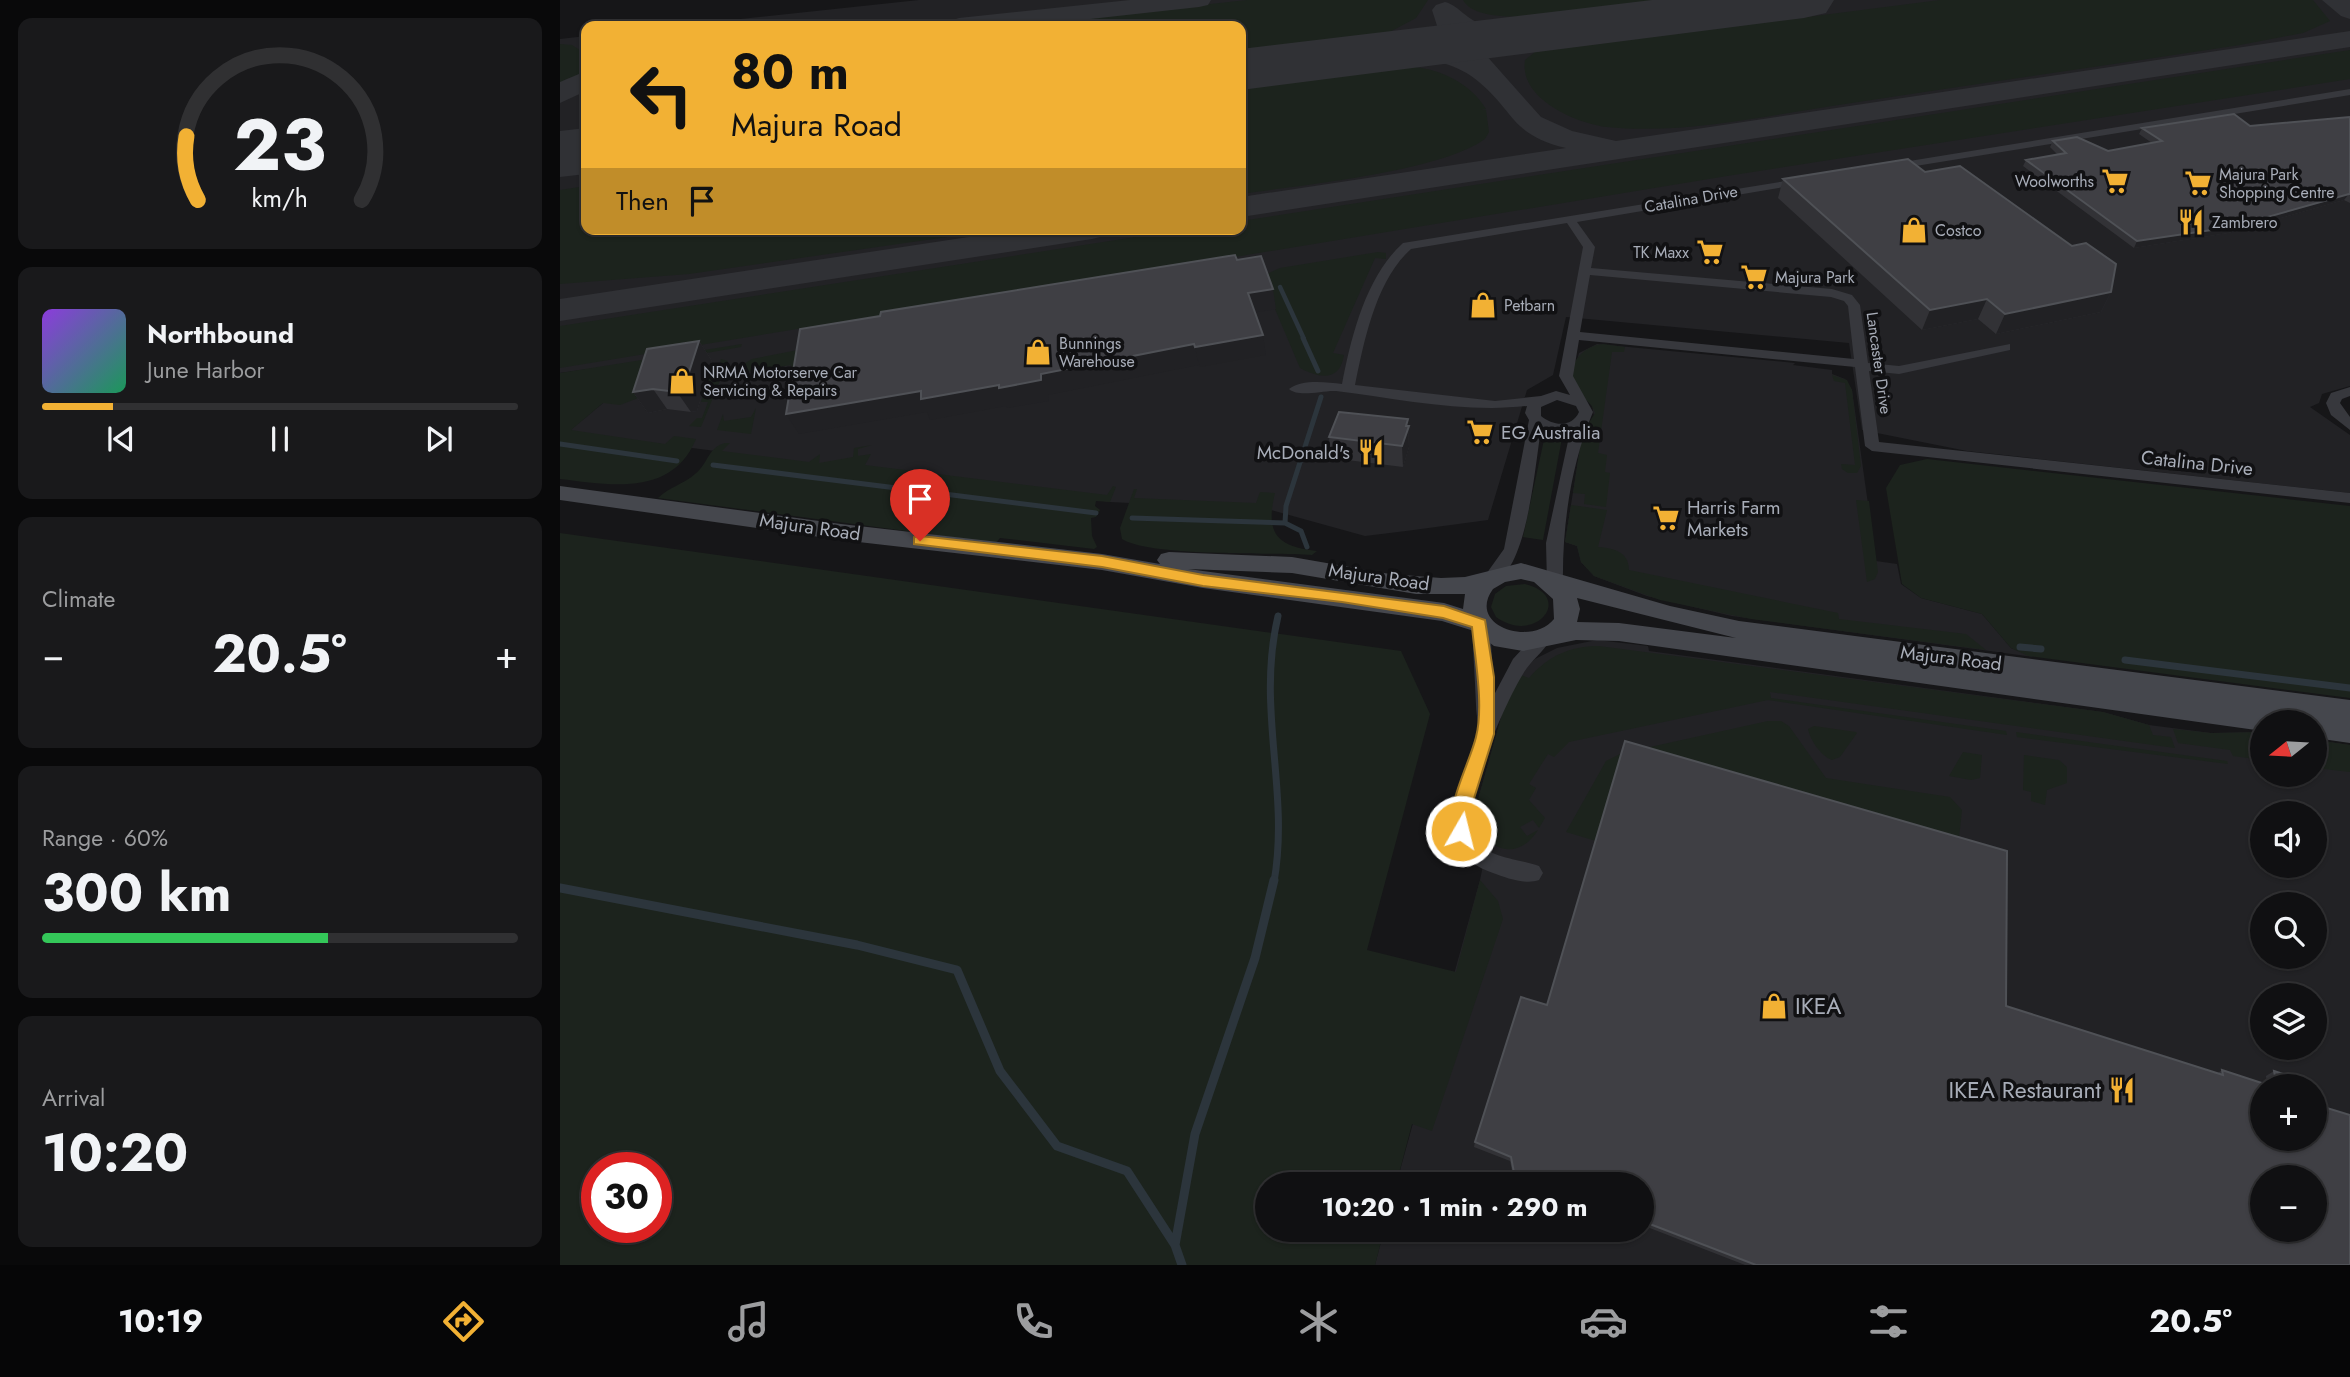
<!DOCTYPE html>
<meta charset="utf-8">
<style>
:root{--surface:#101012;--page:#19191b;--text:#f1f3f6;--muted:#9c9d9f;--line:#303032;--accent:#f2b134}
body{margin:0;font-family:Jost,sans-serif;background:var(--page);color:var(--text);height:100vh;display:flex;flex-direction:column;font-size:26px;white-space:nowrap}
*{box-sizing:border-box;margin:0}
p{font-size:23px;color:var(--muted)}
.icon{flex:none;width:38px;height:38px;fill:none;stroke:currentColor;stroke-width:2;stroke-linecap:round;stroke-linejoin:round}
.map{position:relative;flex:1;overflow:hidden}
.panel{display:flex;flex-direction:column;gap:18px;padding:18px;background:#09090a;width:560px}
.panel>*{flex:none}
.guide{position:absolute;left:21px;top:21px;width:665px;height:214px;border-radius:14px;box-shadow:0 2px 5px #0004,0 0 0 2px var(--line);background:#f2b134;color:#111;overflow:hidden}
.needle{width:46px;rotate:252deg}
.tools{position:absolute;left:1690px;top:710px;display:grid;gap:14px}
.tools a{display:grid;place-items:center;width:77px;height:77px;border-radius:50%;background:var(--surface);box-shadow:0 2px 5px #0004,0 0 0 2px var(--line);font-size:35px}
.speed{position:absolute;left:21px;top:1152px;display:flex;gap:14px;font-size:35px;font-weight:700;text-align:center}
.speed>*{display:grid;place-content:center;width:91px;height:91px;border-radius:50%;background:var(--surface);box-shadow:0 2px 5px #0004,0 0 0 2px var(--line);line-height:1}
.speed .limit{border:10px solid #d22;background:#fff;color:#111}
.pin{position:absolute;display:grid;place-items:center;width:60px;height:60px;color:#fff;margin:-72px -30px;border-radius:50% 50% 50% 0;rotate:-45deg;box-shadow:0 0 7px #0007}
.pin .icon{rotate:45deg}
.me{position:absolute;width:77px;margin:-38px;rotate:8deg;stroke-linejoin:round;filter:drop-shadow(0 0 5px #0008)}
.turn{display:flex;align-items:center;gap:24px;height:147px;padding:0 35px;font-size:32px}
.turn .icon{width:91px;height:91px;stroke-width:2.5}
.turn b{display:block;font-size:49px;line-height:60px}
.then{display:flex;align-items:center;height:66px;padding:0 35px;background:#0003;gap:14px;font-size:26px}
.big{font-size:52px;font-weight:700;line-height:1.1}
.panel .card{flex:1;display:flex;flex-direction:column;justify-content:center;gap:10px;min-width:0;padding:0 24px;border-radius:14px;background:var(--page)}
.panel .dial{align-items:center;gap:0}
.dial svg{height:182px;overflow:visible;fill:none;stroke:var(--line);stroke-width:7;stroke-linecap:round;text-anchor:middle}
.dial text{fill:var(--text);stroke:none}
.song{display:flex;align-items:center;gap:21px}
.cover{width:84px;height:84px;border-radius:10px;background:linear-gradient(135deg,hsl(270 70% 55%),hsl(150 70% 35%))}
.played{height:7px;border-radius:4px;background:linear-gradient(90deg,var(--accent) 15%,var(--line) 15%)}
.keys{display:flex;justify-content:space-around;direction:ltr}
.heat{display:flex;justify-content:space-between;align-items:center;font-size:38px;direction:ltr}
.charge{height:10px;border-radius:5px;background:linear-gradient(90deg,#34c759 60%,var(--line) 0)}
.trip{position:absolute;left:695px;top:1172px;width:399px;height:70px;border-radius:35px;background:var(--surface);box-shadow:0 2px 5px #0004,0 0 0 2px var(--line);font-weight:700;line-height:70px;text-align:center}
.menu{display:flex;height:112px;justify-content:space-around;align-items:center;background:#060607;color:var(--muted)}
.menu .icon{width:49px;height:49px}
.menu .current{color:var(--accent)}
.menu b{font-size:32px;color:var(--text)}
main{display:flex;flex:1;min-height:0}
.map>svg:first-child{display:block}
.built{fill:#222225;fill-rule:evenodd}
.green{fill:#1c231d;fill-rule:evenodd}
.lines{fill:none;stroke-linecap:round;stroke-linejoin:round}
.stream-far3{stroke:#2c353c;stroke-width:4.5}
.stream-far2{stroke:#2c353c;stroke-width:5}
.stream-far1{stroke:#2c353c;stroke-width:7}
.stream{stroke:#2c353c;stroke-width:9}
.taxiway{fill:#303135;fill-rule:evenodd}
.runway{fill:#303135;fill-rule:evenodd}
.minor{fill:#37383d;fill-rule:evenodd}
.secondary{fill:#45474d;fill-rule:evenodd}
.wall{fill:#323236}
.shaded-wall{fill:#212124}
.building{fill:#3f3f44;stroke:#4f5156;stroke-width:2;fill-rule:evenodd}
.route{fill:#f2b134;stroke:#9d7322;stroke-width:2}
.labels{text-anchor:middle;dominant-baseline:central;stroke-width:7;stroke-linejoin:round;paint-order:stroke}
.far-poi-label{font-size:16px;fill:#a8adb8;stroke:#111113;text-anchor:start}
.far-street-label{font-size:16px;fill:#a8adb8;stroke:#111113}
.poi-label{font-size:19px;fill:#a8adb8;stroke:#111113;text-anchor:start}
.street-label{font-size:19px;fill:#a8adb8;stroke:#111113}
.near-poi-label{font-size:23px;fill:#a8adb8;stroke:#111113;text-anchor:start}
</style>
<main>
<section class="panel">
<div class="card dial"><svg viewBox="0 0 100 80">
<path d="M14 69A42 42 0 1 1 86 69"/>
<path d="M14 69A42 42 0 0 1 9 41" stroke="#f2b134"/>
<text x="50" y="56" font-size="32" font-weight="700">23</text>
<text x="50" y="72" font-size="11">km/h</text>
</svg></div>
<div class="card">
<div class="song"><i class="cover"></i><div><b>Northbound</b><p>June Harbor</p></div></div>
<div class="played"></div>
<div class="keys"><svg class="icon" aria-label="previous" viewBox="0 0 24 24"><path d="M18 5L8 12l10 7zM5 5v14"/></svg><svg class="icon" aria-label="pause" viewBox="0 0 24 24"><path d="M8 5v14M16 5v14"/></svg><svg class="icon" aria-label="next" viewBox="0 0 24 24"><path d="M6 5l10 7-10 7zM19 5v14"/></svg></div>
</div>
<div class="card"><p>Climate</p>
<div class="heat"><a>−</a><b class="big">20.5°</b><a>+</a></div>
</div>
<div class="card"><p>Range · 60%</p><b class="big">300 km</b><div class="charge"></div></div>
<div class="card"><p>Arrival</p><b class="big">10:20</b></div>
</section>
<div class="map">
<svg width="1790" height="1265" viewBox="0 0 1790 1265">
<rect width="100%" height="100%" fill="#161618"/>
<path class="built" d="M359,0H1790V386L1762,394L1759,403L1750,407L1790,435V493L1407,451L1302,430L1289,343L1006,317L993,375L967,390L928,520L846,531L805,536L711,510L550,502L8,432L43,403L57,365L0,373V39L26,36V229H681V26H115Z
M1037,344L1235,363L1233,365L1272,370V374L1285,379L1292,390L1316,561L1337,564L1341,584L1361,598L1422,614L1451,648L1474,657L1172,616L1087,596L1034,576L1021,562L1017,546L1005,542L1022,436L1034,416L1032,405L1016,391L1012,379L1019,353Z
M1037,640L1088,646L1089,651L1543,712L1589,725L1651,733L1703,732V775H1755V740L1790,745V1265H815L824,1230H1082V1185H836L920,880L928,841L918,824L917,803L943,711L966,667L975,659L997,648ZM1703,814H1755V866H1703ZM1703,905H1755V957H1703ZM1703,996H1755V1048H1703ZM1703,1087H1755V1139H1703ZM1703,1178H1755V1230H1703Z"/>
<path class="green" d="M687,0H868L856,18L824,35L681,52V26H450Z
M903,0H1113C1076,4 921,36 903,0Z
M1380,0H1753L1770,21L1743,33L1680,45C1548,65 1417,84 1285,104C1209,115 1125,135 1047,127C1016,123 959,99 965,60L975,52Z
M0,44L12,45L26,54V73L6,79L0,85Z
M1790,50V79L1167,176L0,368V326L627,229H681V221Z
M855,67C882,70 911,84 926,109L921,110H926L929,132L925,139C879,172 741,185 681,194V89Z
M26,186V229H443L129,274L0,284V190Z
M818,252L826,253V259L815,258L773,353L784,355C780,381 761,379 740,368L715,309L707,274L720,268Z
M182,344L181,347L100,361L94,392L60,405L43,403L11,430L105,444L114,436L136,439C112,497 51,485 0,479V373Z
M1043,344L1065,347L1064,352H1052L1038,453L1047,455L1045,472L1050,473L1046,507L1024,504L1025,494L1013,493L1022,434L1035,413C1032,402 1024,400 1018,392C1002,370 1020,346 1043,344Z
M248,348L245,369L230,372L231,365L180,373L176,381L182,365L192,359Z
M161,359L168,361L141,427L129,426L137,418H142L148,402H141L150,369L159,367Z
M1272,375L1287,380L1292,390L1301,466L1297,473H1288L1282,469L1281,464L1295,465L1285,383L1274,381Z
M196,408L191,434L157,430L163,414L164,421L191,417Z
M985,435L1002,438L983,540L963,537Z
M165,443H170L162,451L249,462L260,454L259,463L293,457L294,448L312,445L298,449V456L311,454L305,465L547,495L553,486L556,487L550,502L536,501L535,506L540,510L536,517L531,518L532,536L537,547L534,549L440,538L436,543L98,498C109,487 124,484 135,474C149,463 147,448 165,443Z
M1367,459L1790,506V698L1468,656L1451,648L1422,614L1361,598L1342,584L1326,488L1340,465Z
M574,489H577L574,498L696,503L700,492L715,493C705,534 717,546 757,551L752,555C710,552 591,557 562,539L560,528Z
M1296,500L1309,501L1318,572L1315,579L1307,582Z
M1011,505L1047,510L1038,547C1054,548 1069,552 1069,570L1278,613L1279,619L1406,634L1426,650L1191,619L1100,600L1034,576L1021,562L1017,546L1005,542Z
M0,533L841,651L870,714L807,950L896,972L920,880L938,901L943,919L872,1131L852,1124L836,1185H707V1230H824L815,1265H0ZM37,1167H96V1227H37Z
M965,584C1015,596 976,646 936,617L931,607L935,594L946,586Z
M1039,646L1543,712L1589,725L1593,735L1611,737L1615,748L1210,692L1211,698L1446,731L1447,735L1208,700L1009,742L994,757L988,754L969,784L976,788L969,800L985,818L979,828L973,820L960,827L967,836L978,830C954,869 912,843 917,803L943,711L961,675L969,678C988,656 1010,646 1039,646Z
M1208,721H1221L1229,726L1266,778L1390,797L1402,810L1399,838L1081,749Z
M1254,726L1296,732L1297,733L1280,757L1272,760C1261,756 1250,740 1248,729Z
M1613,729L1651,733L1703,732V760L1673,756L1670,750L1618,743Z
M1456,732L1667,761L1668,764L1457,737Z
M1755,740L1790,745V772L1755,768Z
M1403,752L1422,755L1420,778L1411,780L1389,776Z
M1062,753L1036,841L1006,832L1046,761Z
M1464,755L1499,760L1507,767V783L1487,790L1485,805L1471,801V792L1463,790Z"/>
<g class="lines">
<path class="stream-far3" d="M720,287L744,339"/>
<path class="stream-far2" d="M743,338L758,371
M0,444L117,461
M153,465L536,513
M572,518L725,523
M747,547L741,531L725,523L726,506L761,397"/>
<path class="stream-far1" d="M1460,647L1481,649
M1565,660L1790,688
M714,882C730,791 696,710 718,616"/>
<path class="stream" d="M0,888L297,945L397,970L440,1071L497,1146L567,1171L615,1245
M622,1265L615,1245L635,1134L695,958L714,880"/>
<path class="taxiway" d="M570,0H651L648,5L639,7L467,26H386L390,21L399,18Z
M1762,0H1790V19L1781,16Z
M885,2C900,6 907,21 923,24C944,28 965,22 985,27L989,33L985,39C961,45 933,42 909,36L981,117L1012,131L1056,141L1790,31V47L681,217V197L1006,148C951,135 955,112 919,82C873,42 797,63 743,70L733,68L729,62L733,56L743,54C792,47 842,37 891,49L880,35L872,10L876,5Z
M26,71V91L0,103V82Z
M26,147V166L0,174V154Z
M461,229H549L544,236L532,239L0,321V299Z"/>
<path class="runway" d="M1092,0H1274L1266,13L1244,18L681,90V49Z
M26,128V174L0,177V131Z"/>
<path class="minor" d="M1790,89V95L1331,170L1326,167L1331,164Z
M1244,178L1248,179V183L1017,222L1035,247L1031,268L1272,289L1292,295L1300,305L1308,363L1339,366L1450,344V350L1339,374L1309,371L1319,442L1790,493V503L1312,451L1305,446L1295,367L1019,340L1013,376L1033,412C1011,464 1002,526 1003,583L995,589L987,583L986,543L1010,432L995,433L981,430C975,463 968,572 932,583L924,577L944,549L969,420L965,413L967,406C905,413 839,399 776,391C763,390 739,398 729,389C741,379 766,382 782,384C791,337 806,276 843,243ZM1007,223L1023,247L999,376L1010,395L996,391L981,396L935,401L795,385C804,341 816,280 851,249ZM1030,275L1271,297L1284,301L1288,306L1294,359L1020,332ZM997,400L1016,406L1019,412C1012,428 993,426 981,416V407Z
M1790,387V396L1782,399L1780,403L1790,417V430L1771,415L1766,403L1771,393Z
M921,618L930,625L934,695L953,659L975,635H987L990,640C983,653 970,661 963,674C946,701 895,813 916,840C932,860 958,858 979,866L983,873L979,880C966,885 946,878 933,873C857,845 905,783 917,731C919,725 916,713 916,705C915,679 913,652 912,625Z"/>
<path class="secondary" d="M0,486L281,524L542,554L600,564L597,560L601,554L609,552L732,557L830,574L881,578L905,577L961,563L1110,606L1179,621L1790,700V743L1755,738V723H1744L1754,717L1726,713L1733,715L1737,723H1703V731L1059,641L1016,640L963,651L934,646L914,631L882,621L643,588L542,570L281,540L0,500ZM628,569L732,573L856,594H905L903,609L884,603ZM961,579L974,582L993,599L994,619C972,647 906,626 933,589L945,582ZM1017,598L1176,638L1059,623L1017,622L1020,609Z"/>
</g>
<path class="wall" d="M1790,117V203L1784,200L1668,233L1574,248L1463,166L1466,160L1498,155L1490,147L1493,141L1548,151L1592,143L1579,134L1582,128L1690,126Z
M1365,172L1551,292L1541,312L1436,334L1418,319L1362,330L1218,198L1223,179Z
M139,341L152,361L137,411L131,412L107,409L88,413L73,392Z
M848,419L849,447L843,467L771,458L769,437Z
M987,1005L1446,1006L1658,1073L1662,1070L1707,1085L1706,1076L1714,1071L1745,1087H1703L1790,1265H1185L1082,1225V1185H973L972,1182L963,1185H955L950,1161L914,1147L915,1142Z"/>
<path class="shaded-wall" d="M1789,194L1784,200L1668,233L1574,248L1577,241Z
M713,289L716,309L692,313L688,293Z
M1551,292L1541,312L1436,334L1445,314Z
M1427,299L1418,319L1362,330L1370,310Z
M703,335L706,355L640,367L635,347Z
M139,341L152,361L137,411L131,412L117,392Z
M634,344L639,365L488,395L489,401L447,408L446,406L370,420L367,412L239,434L226,414L361,391L481,374Z
M93,389L107,409L88,413L73,392Z
M848,419L849,447L843,467L842,446L846,426Z
M973,1179L972,1182L963,1185H956V1183Z"/>
<path class="building" d="M1674,114L1690,126L1790,117V194H1789L1672,227L1577,241L1466,160L1506,153L1493,141L1517,137L1548,151L1602,141L1582,128Z
M1348,159L1365,172L1400,166L1512,246L1526,243L1556,264L1551,292L1445,314L1427,299L1370,310L1223,179Z
M675,255L677,260L701,256L713,289L688,293L703,335L635,347L634,344L481,374V380L439,388V385L361,399V391L226,414L240,329L320,316L321,312Z
M139,341L123,391L117,392L93,389L73,392L87,349Z
M779,412L848,419L846,426H849L842,446L769,437Z
M1065,741L1447,851L1446,1006L1663,1075L1662,1070L1714,1087H1703V1139H1755V1099L1757,1105L1790,1115V1265H1196L1082,1221V1185H992V1183L974,1185L973,1179L956,1183L951,1157L915,1142L961,997L987,1005ZM1703,1178H1755V1230H1703Z
M1714,1071L1744,1081L1745,1087H1717Z"/>
<path class="route" d="M360,536L542,556L643,575L884,606L925,620L934,677V734L911,808L907,837H894C882,812 910,763 916,737C924,706 915,659 912,627L883,618L782,602L643,586L542,567L354,544V537Z"/>
<defs>
<g id="supermarket-bare" transform="scale(2.1)"><path d="M-6-5.5h2.5l.6 2H6L4.5 2H-2.5L-4.4-4H-6ZM-1.5 3.2a1.3 1.3 0 1 0 .1 0ZM3 3.2a1.3 1.3 0 1 0 .1 0Z" fill="#f2b134" stroke="#111113" stroke-width="2.5" paint-order="stroke"/></g>
<g id="restaurant-bare" transform="scale(2.1)"><path d="M-5-6h1v4h1v-4h1v4h1v-4h1v5L-1.5 .5V6h-2V.5L-5-1ZM5-6V6H3V1.5H1.5Q1.5-4 5-6Z" fill="#f2b134" stroke="#111113" stroke-width="2.5" paint-order="stroke"/></g>
<g id="shop-bare" transform="scale(2.1)"><path d="M-5-2.5h2.3a2.7 3.5 0 0 1 5.4 0H5L5.5 6h-11ZM-1.5-2.5h3a1.5 2.3 0 0 0-3 0Z" fill="#f2b134" stroke="#111113" stroke-width="2.5" paint-order="stroke"/></g>
</defs>
<g fill-rule="evenodd">
<use href="#supermarket-bare" x="1555" y="181"/>
<use href="#supermarket-bare" x="1638" y="183"/>
<use href="#restaurant-bare" x="1631" y="222"/>
<use href="#shop-bare" x="1354" y="230"/>
<use href="#supermarket-bare" x="1150" y="252"/>
<use href="#supermarket-bare" x="1194" y="277"/>
<use href="#shop-bare" x="923" y="305"/>
<use href="#shop-bare" x="478" y="352"/>
<use href="#shop-bare" x="122" y="381"/>
<use href="#supermarket-bare" x="920" y="432"/>
<use href="#restaurant-bare" x="811" y="452"/>
<use href="#supermarket-bare" x="1106" y="518"/>
<use href="#shop-bare" x="1214" y="1006"/>
<use href="#restaurant-bare" x="1562" y="1090"/>
</g>
<g class="labels">
<g class="far-poi-label">
<text x="1659" y="174">Majura Park<tspan x="1659" dy="18">Shopping Centre</tspan></text>
<text x="1534" y="181" text-anchor="end">Woolworths</text>
<text x="1652" y="222">Zambrero</text>
<text x="1375" y="230">Costco</text>
<text x="1129" y="252" text-anchor="end">TK Maxx</text>
<text x="1215" y="277">Majura Park</text>
<text x="944" y="305">Petbarn</text>
<text x="499" y="343">Bunnings<tspan x="499" dy="18">Warehouse</tspan></text>
<text x="143" y="372">NRMA Motorserve Car<tspan x="143" dy="18">Servicing &amp; Repairs</tspan></text>
</g>
<g class="far-street-label">
<text transform="translate(1131 199) rotate(-10)">Catalina Drive</text>
<text transform="translate(1319 363) rotate(82)">Lancaster Drive</text>
</g>
<g class="poi-label">
<text x="941" y="432">EG Australia</text>
<text x="790" y="452" text-anchor="end">McDonald's</text>
<text x="1127" y="507">Harris Farm<tspan x="1127" dy="22">Markets</tspan></text>
</g>
<g class="street-label">
<text transform="translate(1637 463) rotate(6)">Catalina Drive</text>
<text transform="translate(250 527) rotate(8)">Majura Road</text>
<text transform="translate(819 577) rotate(8)">Majura Road</text>
<text transform="translate(1391 658) rotate(7)">Majura Road</text>
</g>
<g class="near-poi-label">
<text x="1235" y="1006">IKEA</text>
<text x="1541" y="1090" text-anchor="end">IKEA Restaurant</text>
</g>
</g>
</svg>
<div class="tools">
<a><svg class="needle" viewBox="-14 -14 28 28"><path d="M0-13l5 13h-10z" fill="#e53935"/><path d="M0 13l5-13h-10z" fill="#9c9d9f"/></svg></a>
<a><svg class="icon" aria-label="sound" viewBox="0 0 24 24"><path d="M4 9h4l5-4v14l-5-4H4zM17 9q2 3 0 6"/></svg></a>
<a><svg class="icon" aria-label="search" viewBox="0 0 24 24"><circle cx="10" cy="10" r="6"/><path d="M15 15l6 6"/></svg></a>
<a><svg class="icon" aria-label="layers" viewBox="0 0 24 24"><path d="M12 4l9 5-9 5-9-5zM3 14l9 5 9-5"/></svg></a>
<a>+</a>
<a>−</a>
</div>
<div class="speed"><div class="limit">30</div></div>
<div class="pin" style="left:360px;top:541px;background:#d93025"><svg class="icon" aria-label="arrive" viewBox="0 0 24 24"><path d="M6 21V4h12l-3 4 3 4H6"/></svg></div>
<svg class="me" style="left:901px;top:831px" viewBox="-20 -20 40 40"><circle r="17" fill="#f2b134" stroke="#fff" stroke-width="3"/><path d="M0-11L8 9 0 5-8 9z" fill="#fff"/></svg>
<div class="trip">10:20 · 1 min · 290 m</div>
<div class="guide">
<div class="turn"><svg class="icon" aria-label="left" viewBox="0 0 24 24"><path d="M17 20v-9H6M10 6l-5 5 5 5"/></svg><div><b>80 m</b>Majura Road</div></div>
<div class="then">Then<svg class="icon" aria-label="arrive" viewBox="0 0 24 24"><path d="M6 21V4h12l-3 4 3 4H6"/></svg></div>
</div>
</div>
</main>
<nav class="menu">
<b>10:19</b>
<svg class="icon current" aria-label="directions" viewBox="0 0 24 24"><path d="M12 3l9 9-9 9-9-9zM9 14v-3h6M13 9l2 2-2 2"/></svg>
<svg class="icon" aria-label="music" viewBox="0 0 24 24"><path d="M9 18V5l10-2v13"/><circle cx="6" cy="18" r="3"/><circle cx="16" cy="16" r="3"/></svg>
<svg class="icon" aria-label="phone" viewBox="0 0 24 24"><path d="M5 4h4l2 5-3 2q2 4 5 5l2-3 5 2v4C11 20 4 13 5 4z"/></svg>
<svg class="icon" aria-label="climate" viewBox="0 0 24 24"><path d="M12 3v18M4 7l16 10M4 17L20 7"/></svg>
<svg class="icon" aria-label="car" viewBox="0 0 24 24"><path d="M5 17H2v-5l4-1 3-4h7l3 4 3 1v5h-3M9 17h6M6 11h13"/><circle cx="7" cy="17" r="2"/><circle cx="17" cy="17" r="2"/></svg>
<svg class="icon" aria-label="filters" viewBox="0 0 24 24"><path d="M4 7h16M4 17h16"/><circle cx="9" cy="7" r="2"/><circle cx="15" cy="17" r="2"/></svg>
<b>20.5°</b>
</nav>
